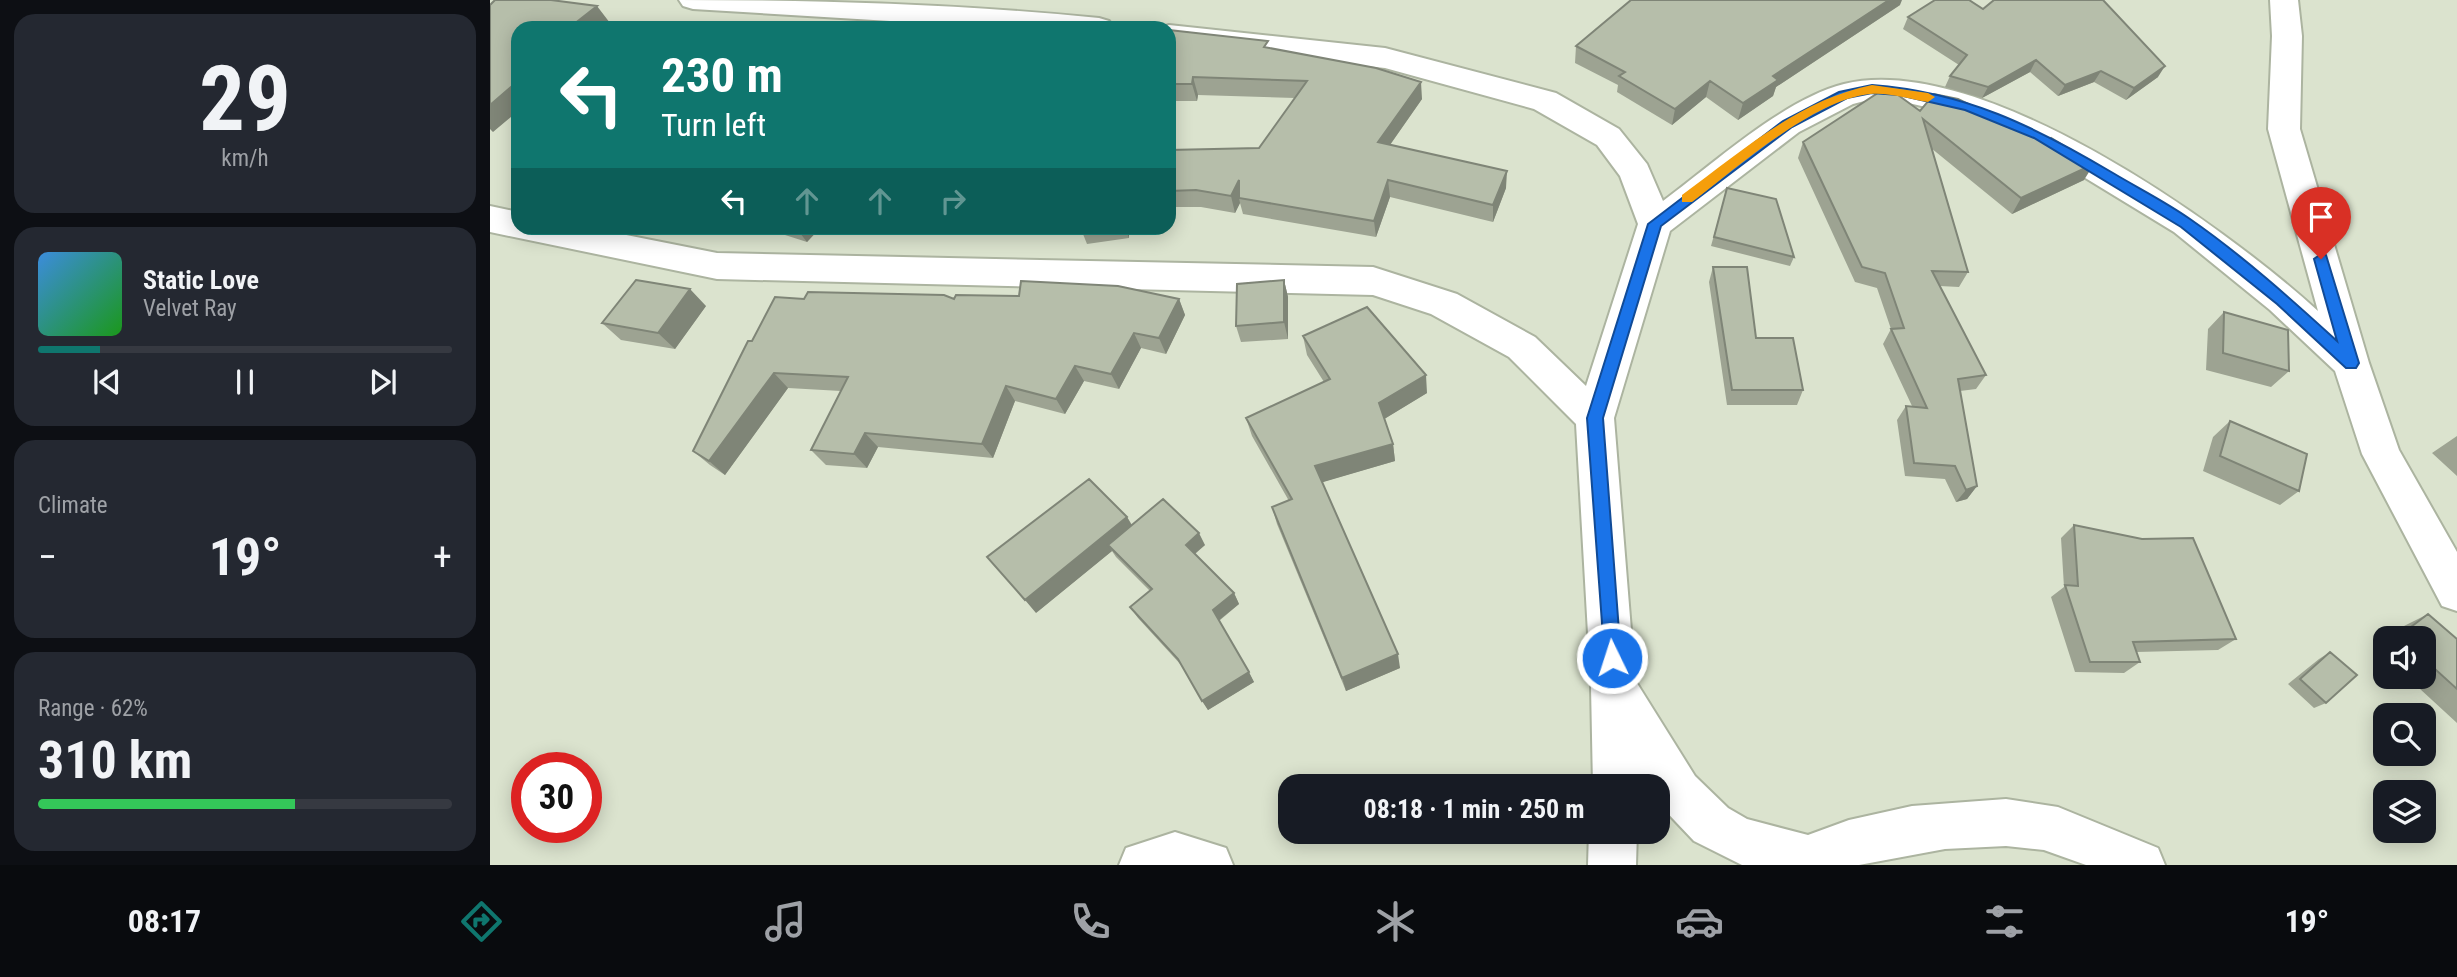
<!DOCTYPE html>
<meta charset="utf-8">
<style>
:root{--surface:#171b24;--page:#242831;--text:#f1f3f6;--muted:#9ea1a6;--line:#363941;--accent:#0f766e}
body{margin:0;font-family:"Roboto Condensed",sans-serif;background:var(--page);color:var(--text);height:100vh;display:flex;flex-direction:column;font-size:26px;white-space:nowrap}
*{box-sizing:border-box;margin:0}
p{font-size:23px;color:var(--muted)}
.icon{flex:none;width:38px;height:38px;fill:none;stroke:currentColor;stroke-width:2;stroke-linecap:round;stroke-linejoin:round}
.map{position:relative;flex:1;overflow:hidden}
.drawer{display:flex;flex-direction:column;gap:14px;padding:14px;background:#0d0f14;width:490px}
.drawer>*{flex:none}
.banner{position:absolute;left:21px;top:21px;width:665px;height:214px;border-radius:21px;box-shadow:0 4px 18px #0003;background:#0f766e;color:#fff;overflow:hidden}
.fabs{position:absolute;left:1883px;top:626px;display:grid;gap:14px}
.fabs a{display:grid;place-items:center;width:63px;height:63px;border-radius:14px;background:var(--surface);box-shadow:0 4px 18px #0003;font-size:35px}
.speed{position:absolute;left:21px;top:752px;display:flex;gap:14px;font-size:35px;font-weight:700;text-align:center}
.speed>*{display:grid;place-content:center;width:91px;height:91px;border-radius:50%;background:var(--surface);box-shadow:0 4px 18px #0003;line-height:1}
.speed .limit{border:10px solid #d22;background:#fff;color:#111}
.pin{position:absolute;display:grid;place-items:center;width:60px;height:60px;color:#fff;margin:-72px -30px;border-radius:50% 50% 50% 0;rotate:-45deg;box-shadow:0 0 7px #0007}
.pin .icon{rotate:45deg}
.me{position:absolute;width:77px;margin:-38px;rotate:356deg;stroke-linejoin:round;filter:drop-shadow(0 0 5px #0008)}
.turn{display:flex;align-items:center;gap:24px;height:147px;padding:0 35px;font-size:32px}
.turn .icon{width:91px;height:91px;stroke-width:2.5}
.turn b{display:block;font-size:49px;line-height:60px}
.lanes{display:flex;align-items:center;height:66px;padding:0 35px;background:#0003;justify-content:center;gap:35px;direction:ltr}
.lanes .off{opacity:.35}
.big{font-size:52px;font-weight:700;line-height:1.1}
.drawer .card{flex:1;display:flex;flex-direction:column;justify-content:center;gap:10px;min-width:0;padding:0 24px;border-radius:21px;background:var(--page)}
.drawer .dial{align-items:center;gap:0}
.dial b{font-size:91px;line-height:1}
.song{display:flex;align-items:center;gap:21px}
.cover{width:84px;height:84px;border-radius:10px;background:linear-gradient(135deg,hsl(210 70% 55%),hsl(120 70% 35%))}
.played{height:7px;border-radius:4px;background:linear-gradient(90deg,var(--accent) 15%,var(--line) 15%)}
.keys{display:flex;justify-content:space-around;direction:ltr}
.heat{display:flex;justify-content:space-between;align-items:center;font-size:38px;direction:ltr}
.charge{height:10px;border-radius:5px;background:linear-gradient(90deg,#34c759 62%,var(--line) 0)}
.trip{position:absolute;left:788px;top:774px;width:392px;height:70px;border-radius:21px;background:var(--surface);box-shadow:0 4px 18px #0003;font-weight:700;line-height:70px;text-align:center}
.menu{display:flex;height:112px;justify-content:space-around;align-items:center;background:#090b0e;color:var(--muted)}
.menu .icon{width:49px;height:49px}
.menu .current{color:var(--accent)}
.menu b{font-size:32px;color:var(--text)}
main{display:flex;flex:1;min-height:0}
.map>svg:first-child{display:block}
.lines{fill:none;stroke-linecap:round;stroke-linejoin:round}
.minor-casing{stroke:#acb4a0;stroke-width:4}
.minor{fill:#fff;fill-rule:evenodd}
.wall{fill:#9da392}
.shaded-wall{fill:#7f8577}
.building{fill:#b6beaa;stroke:#7f8577;stroke-width:2}
.route{fill:#1a73e8;stroke:#114b97;stroke-width:2}
.slow{fill:#f59e0b}
</style>
<main>
<section class="drawer">
<div class="card dial"><b>29</b><p>km/h</p></div>
<div class="card">
<div class="song"><i class="cover"></i><div><b>Static Love</b><p>Velvet Ray</p></div></div>
<div class="played"></div>
<div class="keys"><svg class="icon" aria-label="previous" viewBox="0 0 24 24"><path d="M18 5L8 12l10 7zM5 5v14"/></svg><svg class="icon" aria-label="pause" viewBox="0 0 24 24"><path d="M8 5v14M16 5v14"/></svg><svg class="icon" aria-label="next" viewBox="0 0 24 24"><path d="M6 5l10 7-10 7zM19 5v14"/></svg></div>
</div>
<div class="card"><p>Climate</p>
<div class="heat"><a>−</a><b class="big">19°</b><a>+</a></div>
</div>
<div class="card"><p>Range · 62%</p><b class="big">310 km</b><div class="charge"></div></div>
</section>
<div class="map">
<svg width="1967" height="865" viewBox="0 0 1967 865">
<rect width="100%" height="100%" fill="#dbe3ce"/>
<g class="lines">
<g class="minor-casing">
<path id="minor" d="M189,0C330,0 469,4 609,18L619,21L624,28H516L203,9L193,6Z
M1780,0H1808L1812,36L1810,129L1879,363L1909,450L1967,552V611L1952,606L1872,454L1845,371L1780,310L1684,232L1538,143L1470,115L1410,101L1382,99L1363,104L1309,132L1180,231L1124,418L1145,680L1205,776L1238,808L1257,819L1318,835L1359,820L1422,806L1516,799L1568,807L1668,848L1675,865H1596L1554,850L1516,846L1455,849L1369,865H1252L1204,841L1167,802V786H1156L1149,775V786H1103L1101,686L1086,424L1019,357L941,314L883,295L227,279L0,232V206L28,212V228H101L227,253L883,267L967,294L1045,337L1096,386L1148,224L1130,176L1107,145L1044,109L895,68L679,45V28H669L679,25L895,48L1066,93L1129,129L1157,164L1173,201C1223,164 1294,99 1354,84C1490,51 1731,223 1828,311L1778,129L1782,36Z
M1099,831H1147L1146,865H1098Z
M685,832L736,848L743,865H629L636,848Z"/>
</g>
<use href="#minor" class="minor"/>
</g>
<path class="wall" d="M1410,5L1286,87L1283,96L1248,120L1216,97L1182,125L1127,92L1128,85L1085,63L1086,46Z
M1493,9L1668,77L1636,100L1604,82L1568,96L1540,72L1492,98L1455,87L1460,76L1469,65L1413,29L1418,17Z
M679,30L779,48L932,99L900,145L1016,188L1003,222L900,197L886,237L753,214L750,203L745,213L711,207H679V150L769,148L805,98L708,95L707,101H679Z
M1430,111L1594,180L1522,214L1441,148L1478,272L1469,287L1450,286L1496,375L1486,389L1470,391L1487,486L1477,499L1466,502L1455,479L1415,476L1407,420L1416,406H1422L1393,344L1401,329L1387,288L1365,282L1308,158L1313,142Z
M1237,188L1304,257L1300,266L1221,246Z
M273,228H330L317,242Z
M526,228H639V238L597,244L591,229L529,234Z
M1223,267L1266,338L1313,390L1307,405H1237L1219,282Z
M794,280L798,297V339L751,342L746,326Z
M314,299H689L695,315L676,354L651,348L629,389L594,381L575,414L525,401L503,458L388,447L377,468L336,465L321,450L351,391L298,388L235,475L220,465L203,451L262,341Z
M216,306L185,349L131,340L112,323Z
M1734,312L1799,371L1781,387L1716,370L1718,329Z
M813,336L937,393L894,419L903,444L905,461L832,482L910,668L856,691L787,524L782,507L799,501L762,436L756,418L834,382L817,355Z
M1740,421L1809,491L1790,505L1713,471L1723,437Z
M1967,436V476L1942,453Z
M637,517L642,525L715,545L705,554L744,593L749,604L729,621L764,682L718,710L692,666L648,618L640,607L660,591L626,557L622,551L546,613Z
M1584,525L1746,639L1728,650L1646,652L1650,662L1634,673L1585,672L1561,597L1574,587L1571,538Z
M1938,614L1967,639V723L1917,677H1934V639H1898L1914,626Z
M1895,641V657L1886,648Z
M1840,652L1836,703L1824,708L1798,684L1829,659Z"/>
<path class="shaded-wall" d="M1399,0H1412L1410,5L1286,87L1283,96L1248,120L1253,103L1283,76Z
M107,6L120,23L114,28H79Z
M1546,60L1540,72L1492,98L1498,87Z
M1675,66L1668,77L1636,100L1644,88Z
M1611,71L1604,82L1568,96L1575,85Z
M703,77L708,95L707,101L702,84Z
M28,81V111L3,132L0,129V105Z
M1220,81L1216,97L1182,125L1185,109Z
M931,82L932,99L890,159L888,142Z
M1604,164L1594,180L1522,214L1531,198Z
M1017,171L1016,188L1003,222V205Z
M749,180V198L750,203L745,213L741,196Z
M898,180L900,197L886,237L884,221Z
M306,228H330L317,242Z
M635,228H639V238Z
M794,280L798,297V339L794,322Z
M200,289L216,306L185,349L168,333Z
M689,299L695,315L676,354L669,338Z
M644,333L651,348L629,389L621,374Z
M585,366L594,381L575,414L566,399Z
M284,373L298,388L235,475L219,461Z
M936,375L937,393L891,421L889,403Z
M516,386L525,401L503,458L492,444Z
M375,433L388,447L377,468L364,454Z
M903,444L905,461L830,483L825,466Z
M1487,486L1477,499L1466,502L1476,490Z
M637,517L645,531L618,545L622,551L546,613L535,600Z
M709,533L715,545L702,556L696,545Z
M744,593L749,604L728,621L723,610Z
M908,654L910,668L856,691L852,678Z
M759,672L764,682L718,710L712,701Z"/>
<path class="building" d="M5,0H61L107,6L79,28H28V81L0,105V5Z
M1141,0H1399L1283,76L1288,80L1253,103L1220,81L1185,109L1129,76L1135,72L1086,46Z
M1445,0H1479L1493,9L1504,0H1613L1675,66L1644,88L1611,71L1575,85L1546,60L1498,87L1460,76L1477,55L1418,17Z
M679,30L778,41L774,47L886,68L931,82L888,142L1017,171L1003,205L898,180L884,221L749,198V180L741,196L706,190L679,191V150L769,148L817,81L703,77L702,84H679Z
M1397,87L1430,111L1444,94L1468,99L1555,141L1561,138L1604,164L1531,198L1433,119L1478,272L1442,271L1496,375L1468,379L1487,486L1476,490L1465,466L1424,463L1416,406L1437,408L1401,329L1414,328L1395,273L1372,267L1313,142Z
M1237,188L1286,199L1304,257L1224,237Z
M1223,267H1257L1266,338H1303L1313,390H1242Z
M146,280L200,289L168,333L112,323Z
M794,280V322L746,326L747,284Z
M531,281L628,286L689,299L669,338L644,333L621,374L585,366L566,399L516,386L492,444L375,433L364,454L321,450L358,377L284,373L219,461L203,451L258,341H262L285,297L314,299L318,292L454,295L464,299L466,295L529,296Z
M877,307L936,375L889,403L903,444L825,466L908,654L852,678L782,507L802,499L756,418L840,379L813,336Z
M1734,312L1798,330L1799,371L1733,353Z
M1740,421L1817,454L1809,491L1730,456Z
M599,479L637,517L535,600L497,557Z
M673,499L709,533L696,545L744,593L723,610L759,672L712,701L688,659L640,607L662,589L618,545Z
M1584,525L1652,539L1703,538L1746,639L1643,642L1650,662H1600L1575,585L1588,586Z
M1938,614L1967,639V689L1934,659V639H1912L1909,636Z
M1840,652L1867,675L1836,703L1810,679Z"/>
<path class="route" d="M1382,85C1475,92 1544,126 1623,173C1648,188 1676,202 1700,219C1752,255 1801,299 1847,341L1824,259L1831,254L1836,255L1869,363L1866,368H1856L1787,304L1691,227L1544,138L1475,110L1409,95L1382,93L1357,98L1302,127L1171,226L1113,418L1131,658L1128,664L1122,667L1115,664L1097,418L1158,224L1293,121L1349,92Z"/>
<path class="slow" d="M1382,85L1438,93L1445,97L1438,102C1420,99 1398,92 1380,94C1323,100 1247,168 1202,202H1192V195C1251,152 1308,100 1382,85Z"/>
</svg>
<div class="fabs">
<a><svg class="icon" aria-label="sound" viewBox="0 0 24 24"><path d="M4 9h4l5-4v14l-5-4H4zM17 9q2 3 0 6"/></svg></a>
<a><svg class="icon" aria-label="search" viewBox="0 0 24 24"><circle cx="10" cy="10" r="6"/><path d="M15 15l6 6"/></svg></a>
<a><svg class="icon" aria-label="layers" viewBox="0 0 24 24"><path d="M12 4l9 5-9 5-9-5zM3 14l9 5 9-5"/></svg></a>
</div>
<div class="speed"><div class="limit">30</div></div>
<div class="pin" style="left:1831px;top:259px;background:#d93025"><svg class="icon" aria-label="arrive" viewBox="0 0 24 24"><path d="M6 21V4h12l-3 4 3 4H6"/></svg></div>
<svg class="me" style="left:1122px;top:658px" viewBox="-20 -20 40 40"><circle r="17" fill="#1a73e8" stroke="#fff" stroke-width="3"/><path d="M0-11L8 9 0 5-8 9z" fill="#fff"/></svg>
<div class="trip">08:18 · 1 min · 250 m</div>
<div class="banner">
<div class="turn"><svg class="icon" aria-label="left" viewBox="0 0 24 24"><path d="M17 20v-9H6M10 6l-5 5 5 5"/></svg><div><b>230 m</b>Turn left</div></div>
<div class="lanes"><svg class="icon" aria-label="left" viewBox="0 0 24 24"><path d="M17 20v-9H6M10 6l-5 5 5 5"/></svg><svg class="icon off" aria-label="ahead" viewBox="0 0 24 24"><path d="M12 20V5M6 11l6-6 6 6"/></svg><svg class="icon off" aria-label="ahead" viewBox="0 0 24 24"><path d="M12 20V5M6 11l6-6 6 6"/></svg><svg class="icon off" aria-label="right" viewBox="0 0 24 24"><path d="M7 20v-9h11M14 6l5 5-5 5"/></svg></div>
</div>
</div>
</main>
<nav class="menu">
<b>08:17</b>
<svg class="icon current" aria-label="directions" viewBox="0 0 24 24"><path d="M12 3l9 9-9 9-9-9zM9 14v-3h6M13 9l2 2-2 2"/></svg>
<svg class="icon" aria-label="music" viewBox="0 0 24 24"><path d="M9 18V5l10-2v13"/><circle cx="6" cy="18" r="3"/><circle cx="16" cy="16" r="3"/></svg>
<svg class="icon" aria-label="phone" viewBox="0 0 24 24"><path d="M5 4h4l2 5-3 2q2 4 5 5l2-3 5 2v4C11 20 4 13 5 4z"/></svg>
<svg class="icon" aria-label="climate" viewBox="0 0 24 24"><path d="M12 3v18M4 7l16 10M4 17L20 7"/></svg>
<svg class="icon" aria-label="car" viewBox="0 0 24 24"><path d="M5 17H2v-5l4-1 3-4h7l3 4 3 1v5h-3M9 17h6M6 11h13"/><circle cx="7" cy="17" r="2"/><circle cx="17" cy="17" r="2"/></svg>
<svg class="icon" aria-label="filters" viewBox="0 0 24 24"><path d="M4 7h16M4 17h16"/><circle cx="9" cy="7" r="2"/><circle cx="15" cy="17" r="2"/></svg>
<b>19°</b>
</nav>
